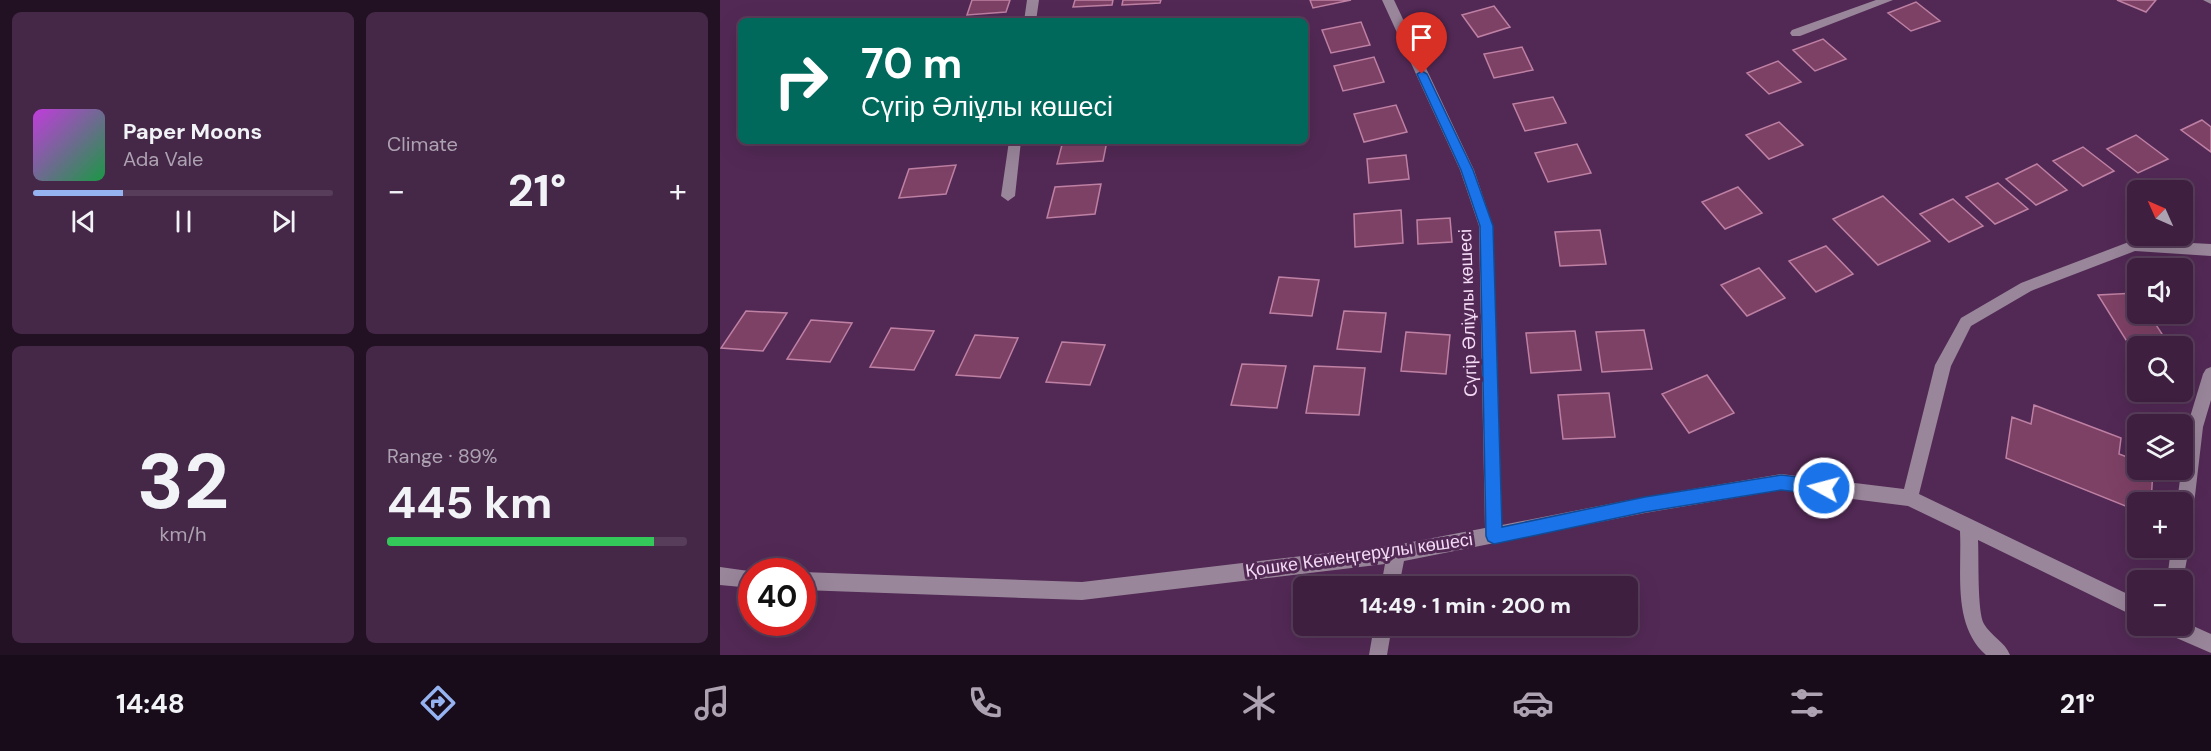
<!DOCTYPE html>
<meta charset="utf-8">
<style>
:root{--surface:#3e1f40;--page:#452747;--text:#f1f3f6;--muted:#ada2b1;--line:#573d59;--accent:#95b2f1}
body{margin:0;font-family:"DM Sans",sans-serif;background:var(--page);color:var(--text);height:100vh;display:flex;flex-direction:column;font-size:22px;white-space:nowrap}
*{box-sizing:border-box;margin:0}
p{font-size:20px;color:var(--muted)}
.icon{flex:none;width:33px;height:33px;fill:none;stroke:currentColor;stroke-width:2;stroke-linecap:round;stroke-linejoin:round}
.map{position:relative;flex:1;overflow:hidden}
.drawer{display:flex;flex-direction:column;gap:12px;padding:12px;background:#221123;width:720px}
.drawer>*{flex:none}
.banner{position:absolute;left:18px;top:18px;width:570px;height:126px;border-radius:9px;box-shadow:0 6px 24px #0002,0 0 0 2px var(--line);background:#00695c;color:#fff;overflow:hidden}
.needle{width:39px;rotate:315deg}
.controls{position:absolute;left:1407px;top:180px;display:grid;gap:12px}
.controls a{display:grid;place-items:center;width:66px;height:66px;border-radius:9px;background:var(--surface);box-shadow:0 6px 24px #0002,0 0 0 2px var(--line);font-size:30px}
.speed{position:absolute;left:18px;top:558px;display:flex;gap:12px;font-size:30px;font-weight:700;text-align:center}
.speed>*{display:grid;place-content:center;width:78px;height:78px;border-radius:50%;background:var(--surface);box-shadow:0 6px 24px #0002,0 0 0 2px var(--line);line-height:1}
.speed .limit{border:9px solid #d22;background:#fff;color:#111}
.pin{position:absolute;display:grid;place-items:center;width:51px;height:51px;color:#fff;margin:-62px -26px;border-radius:50% 50% 50% 0;rotate:-45deg;box-shadow:0 0 6px #0007}
.pin .icon{rotate:45deg}
.me{position:absolute;width:66px;margin:-33px;rotate:277deg;stroke-linejoin:round;filter:drop-shadow(0 0 4px #0008)}
.turn{display:flex;align-items:center;gap:21px;height:126px;padding:0 24px;font-size:27px}
.turn .icon{width:78px;height:78px;stroke-width:2.5}
.turn b{display:block;font-size:42px;line-height:51px}
.big{font-size:45px;font-weight:700;line-height:1.1}
.drawer .card{flex:1;display:flex;flex-direction:column;justify-content:center;gap:9px;min-width:0;padding:0 21px;border-radius:9px;background:var(--page)}
.drawer .dial{align-items:center;gap:0}
.dial b{font-size:78px;line-height:1}
.song{display:flex;align-items:center;gap:18px}
.cover{width:72px;height:72px;border-radius:9px;background:linear-gradient(135deg,hsl(290 70% 55%),hsl(140 70% 35%))}
.played{height:6px;border-radius:3px;background:linear-gradient(90deg,var(--accent) 30%,var(--line) 30%)}
.keys{display:flex;justify-content:space-around;direction:ltr}
.heat{display:flex;justify-content:space-between;align-items:center;font-size:33px;direction:ltr}
.charge{height:9px;border-radius:4px;background:linear-gradient(90deg,#34c759 89%,var(--line) 0)}
.drawer .tiles{flex:1;display:grid;gap:12px;grid-template-columns:repeat(2,1fr)}
.trip{position:absolute;left:573px;top:576px;width:345px;height:60px;border-radius:9px;background:var(--surface);box-shadow:0 6px 24px #0002,0 0 0 2px var(--line);font-weight:700;line-height:60px;text-align:center}
.tab-bar{display:flex;height:96px;justify-content:space-around;align-items:center;background:#190c1a;color:var(--muted)}
.tab-bar .icon{width:42px;height:42px}
.tab-bar .active{color:var(--accent)}
.tab-bar b{font-size:27px;color:var(--text)}
main{display:flex;flex:1;min-height:0}
.map>svg:first-child{display:block}
.building{fill:#7e4166;stroke:#be80a3;stroke-width:1.5}
.lines{fill:none;stroke-linecap:round;stroke-linejoin:round}
.minor{fill:#9a869b;fill-rule:evenodd}
.route{fill:#1a73e8;stroke:#114b97;stroke-width:1.5}
.labels{text-anchor:middle;dominant-baseline:central;stroke-width:6;stroke-linejoin:round;paint-order:stroke}
.street-label{font-size:18px;fill:#f3daf5;stroke:#522955}
</style>
<main>
<section class="drawer">
<div class="tiles">
<div class="card">
<div class="song"><i class="cover"></i><div><b>Paper Moons</b><p>Ada Vale</p></div></div>
<div class="played"></div>
<div class="keys"><svg class="icon" aria-label="previous" viewBox="0 0 24 24"><path d="M18 5L8 12l10 7zM5 5v14"/></svg><svg class="icon" aria-label="pause" viewBox="0 0 24 24"><path d="M8 5v14M16 5v14"/></svg><svg class="icon" aria-label="next" viewBox="0 0 24 24"><path d="M6 5l10 7-10 7zM19 5v14"/></svg></div>
</div>
<div class="card"><p>Climate</p>
<div class="heat"><a>−</a><b class="big">21°</b><a>+</a></div>
</div>
<div class="card dial"><b>32</b><p>km/h</p></div>
<div class="card"><p>Range · 89%</p><b class="big">445 km</b><div class="charge"></div></div>
</div>
</section>
<div class="map">
<svg width="1491" height="655" viewBox="0 0 1491 655">
<rect width="100%" height="100%" fill="#522955"/>
<path class="building" d="M252,0H290L286,12L247,15Z
M355,0H393L392,5L353,7Z
M403,0H441L440,3L402,5Z
M590,0H631L593,8Z
M1397,0H1436L1426,12Z
M1196,2L1220,21L1191,31L1168,13Z
M774,6L790,27L758,37L742,15Z
M641,22L650,45L611,53L602,30Z
M1103,39L1126,59L1095,71L1073,50Z
M802,47L813,70L774,78L764,54Z
M654,57L664,82L623,91L614,66Z
M1058,61L1081,82L1049,94L1027,73Z
M833,97L846,123L805,131L793,104Z
M676,105L687,132L644,142L634,114Z
M1482,120L1491,127V152L1461,130Z
M1059,122L1083,145L1049,159L1026,135Z
M1416,135L1448,159L1418,173L1387,149Z
M343,141H387L383,161L337,164Z
M857,144L871,173L828,182L815,153Z
M1363,147L1394,171L1363,186L1333,161Z
M686,155L689,179L649,183L647,159Z
M1317,164L1347,190L1316,205L1286,179Z
M236,165L226,194L179,198L189,169Z
M1278,183L1308,209L1275,224L1246,197Z
M381,184L375,214L327,218L335,187Z
M1018,187L1042,213L1005,229L982,202Z
M1163,196L1210,241L1158,265L1113,219Z
M1233,199L1263,226L1229,242L1200,214Z
M681,210L683,243L635,247L634,214Z
M730,218L732,242L698,244L697,220Z
M880,230L886,264L840,266L835,232Z
M1106,246L1133,274L1096,292L1069,261Z
M1039,268L1065,298L1027,316L1001,285Z
M559,277L599,280L592,316L550,313Z
M1416,293L1418,314H1429L1444,337L1406,340L1378,295Z
M26,311L67,313L43,351L1,348Z
M624,311L666,313L661,352L617,349Z
M91,320L132,323L110,362L67,359Z
M171,328L214,331L194,370L150,367Z
M924,330L932,369L882,372L876,332Z
M855,331L861,370L811,373L806,333Z
M686,332L730,335L726,374L681,371Z
M255,335L298,338L280,378L236,375Z
M342,342L385,345L370,385L326,382Z
M522,364L566,366L557,408L511,405Z
M594,366L645,368L639,415L586,413Z
M987,375L1014,413L969,433L942,394Z
M889,393L895,437L843,439L838,395Z
M1314,405L1401,438L1399,454L1418,461V470H1433L1431,502H1418V511L1286,458L1292,417L1311,424Z"/>
<g class="lines">
<path class="minor" d="M307,0H319L316,21H304Z
M662,0H674L754,170L773,226L782,525L925,497L1061,474L1184,489L1215,365L1241,318L1301,283L1414,240L1491,244V256L1415,251L1311,291L1251,326L1231,366L1199,494L1418,599V618L1258,540C1259,557 1257,612 1264,624C1271,636 1285,642 1290,655H1266C1232,625 1242,573 1240,531L1188,506L1061,490L925,513L684,561L679,586H661L665,564L362,600L82,590V572L362,582L676,545L765,528L759,226L740,170Z
M1156,0H1173L1080,36H1072L1070,33L1072,30Z
M1483,0H1491V4Z
M289,141H301L295,196L288,201L281,196Z
M1491,367V400L1483,427L1471,530L1468,536L1462,538V502H1457L1467,427L1483,374L1486,369Z
M1462,540L1466,542L1469,548L1462,586V580H1447L1451,548H1462Z
M0,567L36,572H32V588L0,585Z
M1462,621L1491,634V653L1445,633L1443,626H1462Z
M654,626H672L667,655H649Z"/>
</g>
<path class="route" d="M702,71L707,74L753,170L773,226L782,527L925,497L1061,475L1104,480L1109,482L1112,488L1109,493L1104,495L1061,490L925,512L774,544L768,541L766,536L760,226L741,170L697,74Z"/>
<g class="labels">
<g class="street-label">
<text transform="translate(748 313) rotate(-92)">Сүгір Әліұлы көшесі</text>
<text transform="translate(639 555) rotate(-8)">Қошке Кемеңгерұлы көшесі</text>
</g>
</g>
</svg>
<div class="controls">
<a><svg class="needle" viewBox="-14 -14 28 28"><path d="M0-13l5 13h-10z" fill="#e53935"/><path d="M0 13l5-13h-10z" fill="#ada2b1"/></svg></a>
<a><svg class="icon" aria-label="sound" viewBox="0 0 24 24"><path d="M4 9h4l5-4v14l-5-4H4zM17 9q2 3 0 6"/></svg></a>
<a><svg class="icon" aria-label="search" viewBox="0 0 24 24"><circle cx="10" cy="10" r="6"/><path d="M15 15l6 6"/></svg></a>
<a><svg class="icon" aria-label="layers" viewBox="0 0 24 24"><path d="M12 4l9 5-9 5-9-5zM3 14l9 5 9-5"/></svg></a>
<a>+</a>
<a>−</a>
</div>
<div class="speed"><div class="limit">40</div></div>
<div class="pin" style="left:702px;top:74px;background:#d93025"><svg class="icon" aria-label="arrive" viewBox="0 0 24 24"><path d="M6 21V4h12l-3 4 3 4H6"/></svg></div>
<svg class="me" style="left:1104px;top:488px" viewBox="-20 -20 40 40"><circle r="17" fill="#1a73e8" stroke="#fff" stroke-width="3"/><path d="M0-11L8 9 0 5-8 9z" fill="#fff"/></svg>
<div class="trip">14:49 · 1 min · 200 m</div>
<div class="banner">
<div class="turn"><svg class="icon" aria-label="right" viewBox="0 0 24 24"><path d="M7 20v-9h11M14 6l5 5-5 5"/></svg><div><b>70 m</b>Сүгір Әліұлы көшесі</div></div>
</div>
</div>
</main>
<nav class="tab-bar">
<b>14:48</b>
<svg class="icon active" aria-label="directions" viewBox="0 0 24 24"><path d="M12 3l9 9-9 9-9-9zM9 14v-3h6M13 9l2 2-2 2"/></svg>
<svg class="icon" aria-label="music" viewBox="0 0 24 24"><path d="M9 18V5l10-2v13"/><circle cx="6" cy="18" r="3"/><circle cx="16" cy="16" r="3"/></svg>
<svg class="icon" aria-label="phone" viewBox="0 0 24 24"><path d="M5 4h4l2 5-3 2q2 4 5 5l2-3 5 2v4C11 20 4 13 5 4z"/></svg>
<svg class="icon" aria-label="climate" viewBox="0 0 24 24"><path d="M12 3v18M4 7l16 10M4 17L20 7"/></svg>
<svg class="icon" aria-label="car" viewBox="0 0 24 24"><path d="M5 17H2v-5l4-1 3-4h7l3 4 3 1v5h-3M9 17h6M6 11h13"/><circle cx="7" cy="17" r="2"/><circle cx="17" cy="17" r="2"/></svg>
<svg class="icon" aria-label="filters" viewBox="0 0 24 24"><path d="M4 7h16M4 17h16"/><circle cx="9" cy="7" r="2"/><circle cx="15" cy="17" r="2"/></svg>
<b>21°</b>
</nav>
